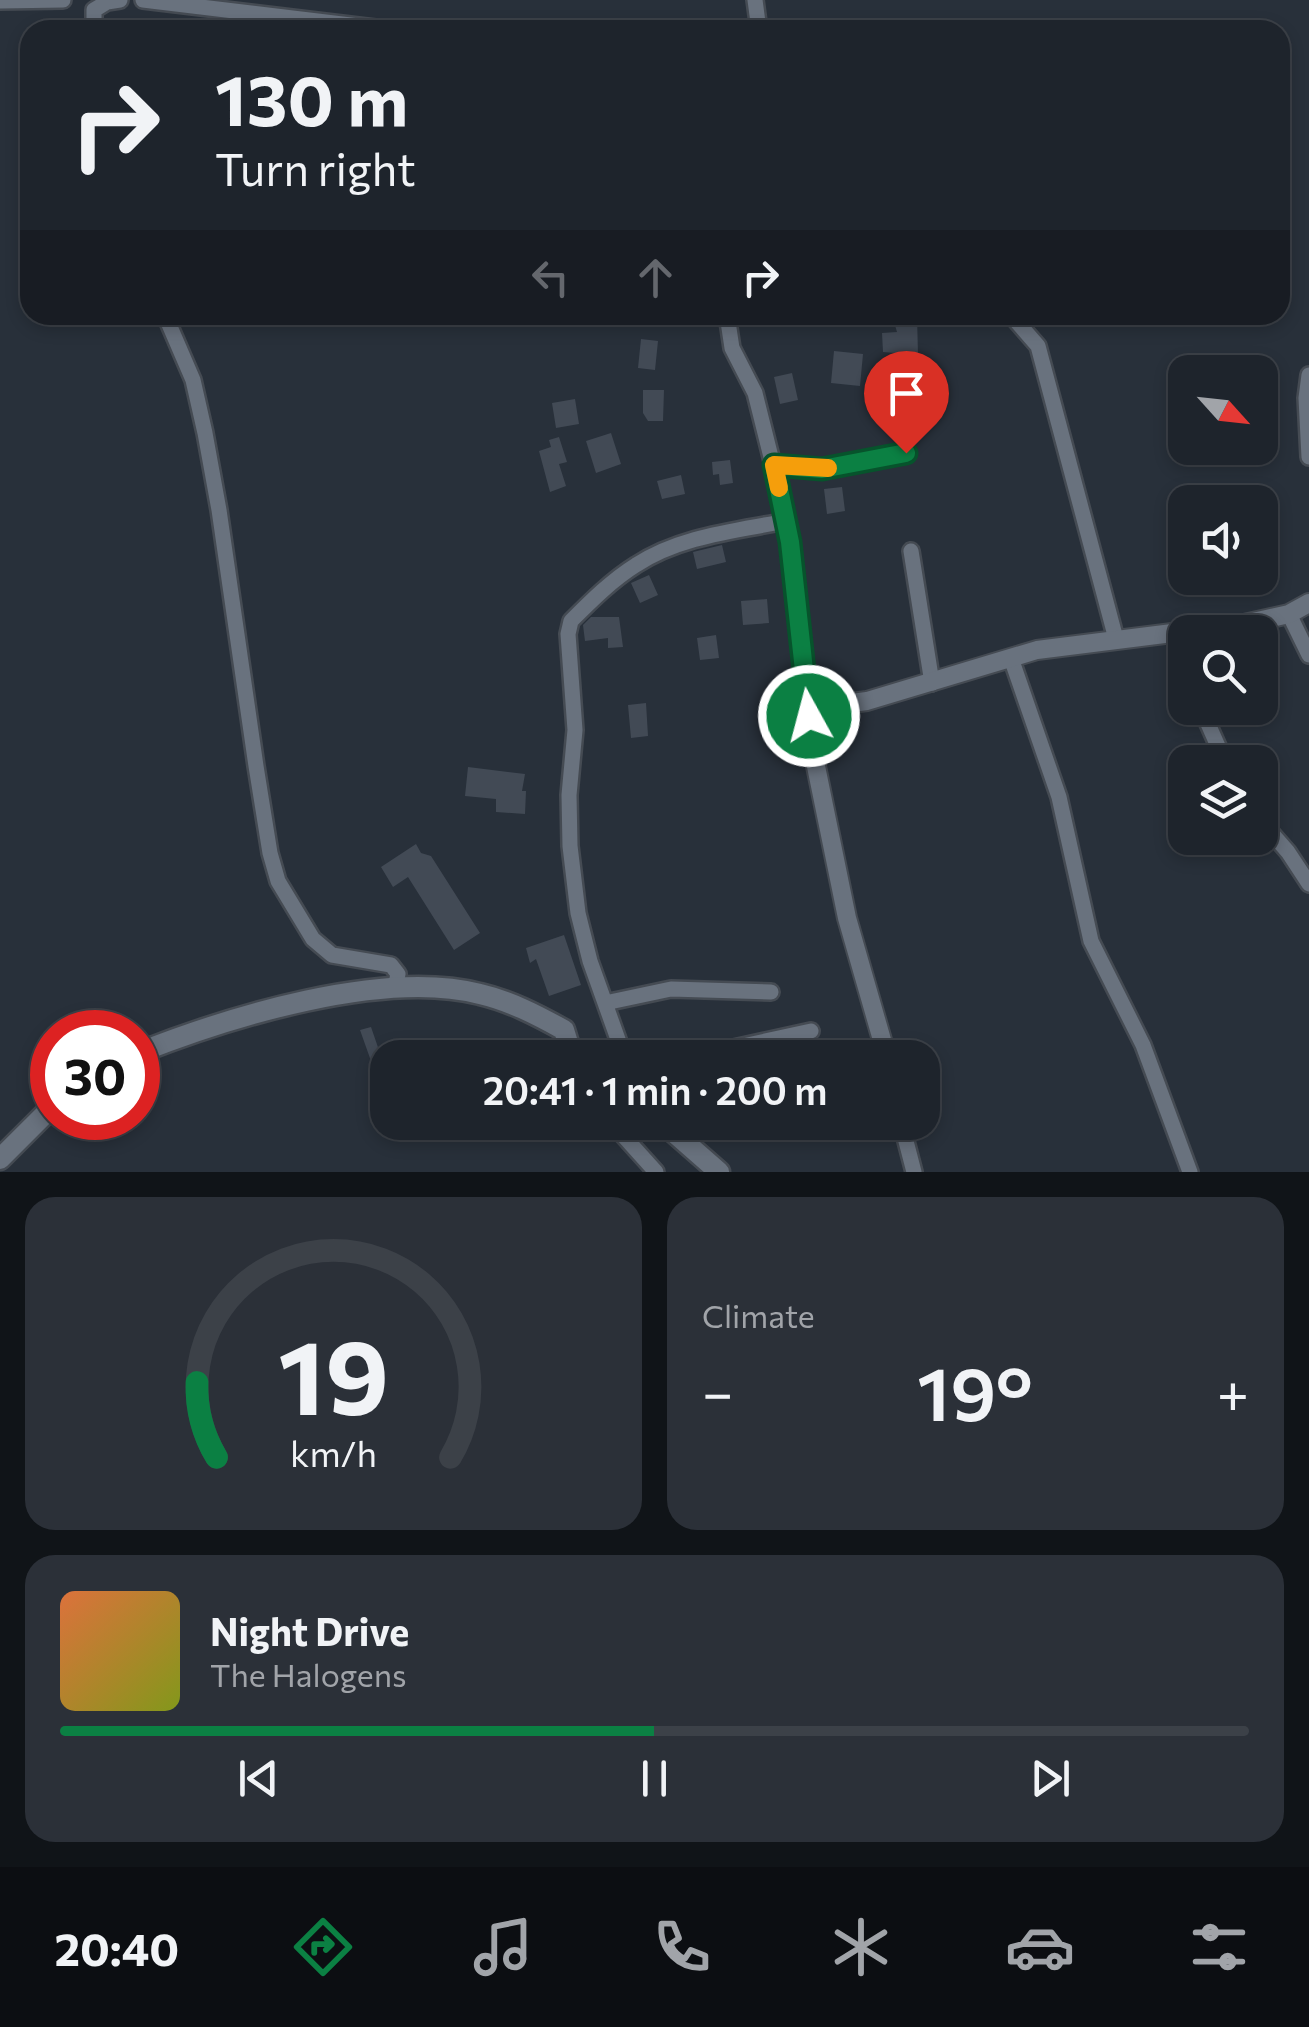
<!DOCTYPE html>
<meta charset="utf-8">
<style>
:root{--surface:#1e242c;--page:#2b3038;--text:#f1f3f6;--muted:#a1a4a9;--line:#3c4148;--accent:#0b8043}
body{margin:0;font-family:Commissioner,sans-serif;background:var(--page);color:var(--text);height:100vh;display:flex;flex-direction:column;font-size:38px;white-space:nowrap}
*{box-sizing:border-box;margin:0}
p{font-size:32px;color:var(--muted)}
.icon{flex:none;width:55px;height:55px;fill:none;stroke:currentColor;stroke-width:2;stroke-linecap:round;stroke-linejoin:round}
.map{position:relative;height:1172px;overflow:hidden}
.drawer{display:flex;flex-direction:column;gap:25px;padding:25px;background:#101418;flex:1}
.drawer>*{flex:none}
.guide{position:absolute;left:20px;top:20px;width:1270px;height:305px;border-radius:30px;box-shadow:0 5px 15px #0003,0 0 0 2px var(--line);background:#1e242c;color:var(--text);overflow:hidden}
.needle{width:65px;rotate:117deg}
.buttons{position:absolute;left:1168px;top:355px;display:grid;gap:20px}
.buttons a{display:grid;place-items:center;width:110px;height:110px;border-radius:20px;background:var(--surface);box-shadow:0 5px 15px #0003,0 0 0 2px var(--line);font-size:50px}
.speed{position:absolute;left:30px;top:1010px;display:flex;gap:20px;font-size:50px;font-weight:700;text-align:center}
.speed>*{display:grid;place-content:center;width:130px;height:130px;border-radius:50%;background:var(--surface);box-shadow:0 5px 15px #0003,0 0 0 2px var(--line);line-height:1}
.speed .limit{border:15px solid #d22;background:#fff;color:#111}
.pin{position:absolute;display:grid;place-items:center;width:85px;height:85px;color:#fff;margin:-102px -42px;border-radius:50% 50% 50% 0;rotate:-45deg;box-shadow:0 0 10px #0007}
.pin .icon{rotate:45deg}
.me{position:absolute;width:110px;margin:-55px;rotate:353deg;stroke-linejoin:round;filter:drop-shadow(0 0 8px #0008)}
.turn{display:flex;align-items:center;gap:35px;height:210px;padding:0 30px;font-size:45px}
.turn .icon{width:130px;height:130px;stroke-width:2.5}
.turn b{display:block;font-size:70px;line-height:85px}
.lanes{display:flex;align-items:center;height:95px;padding:0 30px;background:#0003;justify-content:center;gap:50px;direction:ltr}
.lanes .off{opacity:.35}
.big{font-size:75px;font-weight:600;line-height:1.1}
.drawer .card{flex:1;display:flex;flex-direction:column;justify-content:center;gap:15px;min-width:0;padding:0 35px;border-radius:30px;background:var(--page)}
.drawer .dial{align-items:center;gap:0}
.dial svg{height:260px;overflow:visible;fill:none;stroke:var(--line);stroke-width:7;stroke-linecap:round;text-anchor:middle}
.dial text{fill:var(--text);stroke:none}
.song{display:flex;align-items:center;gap:30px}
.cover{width:120px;height:120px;border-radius:15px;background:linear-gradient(135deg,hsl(20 70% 55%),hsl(70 70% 35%))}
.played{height:10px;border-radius:5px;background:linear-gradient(90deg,var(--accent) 50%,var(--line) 50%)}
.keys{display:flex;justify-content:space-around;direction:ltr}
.heat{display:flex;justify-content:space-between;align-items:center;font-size:55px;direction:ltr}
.drawer .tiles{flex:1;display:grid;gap:25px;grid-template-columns:1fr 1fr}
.card:last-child{grid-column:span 2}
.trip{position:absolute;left:370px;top:1040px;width:570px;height:100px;border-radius:30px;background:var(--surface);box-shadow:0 5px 15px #0003,0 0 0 2px var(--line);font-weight:600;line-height:100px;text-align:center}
.menu{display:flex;height:160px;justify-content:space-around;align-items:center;background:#0c0e12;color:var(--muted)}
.menu .icon{width:70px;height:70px}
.menu .current{color:var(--accent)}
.menu b{font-size:45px;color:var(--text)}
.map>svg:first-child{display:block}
.building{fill:#424a55}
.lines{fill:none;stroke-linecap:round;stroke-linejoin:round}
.minor-casing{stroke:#454b53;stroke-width:20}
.tertiary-casing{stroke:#454b53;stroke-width:22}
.secondary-casing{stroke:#454b53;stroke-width:25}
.minor{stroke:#69727e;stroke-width:15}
.tertiary{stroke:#69727e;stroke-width:18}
.secondary{stroke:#69727e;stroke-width:20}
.route-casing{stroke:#07532c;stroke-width:25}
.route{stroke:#0b8043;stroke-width:18}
.slow{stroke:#f59e0b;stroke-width:18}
</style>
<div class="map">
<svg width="1309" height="1172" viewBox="0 0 1309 1172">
<rect width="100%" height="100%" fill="#28303a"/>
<path class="building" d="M892,315H917L918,355L883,352L882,333L897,332Z
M641,339L658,341L655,370L638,368Z
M834,351L863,354L860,386L831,383Z
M792,373L798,400L780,404L774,377Z
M643,390H664L663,421H648L643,413Z
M575,399L579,424L556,428L552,403Z
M611,433L621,464L596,473L586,441Z
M559,437L567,462L559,464L566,486L550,492L539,451L551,447L549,440Z
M730,460L733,483L720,485L719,474L713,475L712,462Z
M681,475L685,494L662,499L657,481Z
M842,487L845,511L827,514L824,489Z
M722,545L726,562L697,569L693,552Z
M649,575L658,595L640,603L631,583Z
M767,599L769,623L743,625L741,601Z
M591,617H619L623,647L608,648V638L585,641L583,625Z
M716,635L719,658L700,660L697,638Z
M646,703L648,736L631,738L628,705Z
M468,767L525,774L522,791H526L525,814L496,812V799L465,796Z
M416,844L421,853L431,856L480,933L454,950L408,877L393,887L381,867Z
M564,935L581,985L549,996L536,959L530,963L526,948Z
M371,1027L381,1056L388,1054V1109L360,1030Z"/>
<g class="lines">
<g class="minor-casing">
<path id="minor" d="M143,0L392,30
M755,0L759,30
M0,1L63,0
M94,30V10L107,2L120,0
M165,315L193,380L205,433L219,510L256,766L270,853L278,881L313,939L332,955L391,965L398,974L395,988
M727,315L732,348L755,393L781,497L790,542L809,716
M1011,315L1038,346L1116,639
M1309,375L1306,398L1309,457
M774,465L822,469L906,453
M911,551L932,683
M1289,614L1309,655
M1180,631L1185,650
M1011,658L1059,797L1091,941L1143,1045L1190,1172
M1201,708L1225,762
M1260,820L1288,852L1309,884
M605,1003L671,989L771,992
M619,1058L620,1045L590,961L578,913L570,846L569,795L575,730L568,634L571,621C591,601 612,580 636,565C680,536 736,531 786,521
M688,1058L811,1031
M611,1122L656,1172
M901,1122L914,1172"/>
</g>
<g class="tertiary-casing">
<path id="tertiary" d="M884,1058L882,1040L847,918L809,732L808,719L812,712L836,705L867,701L1037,650L1244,624L1289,614L1309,603
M677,1136L700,1122"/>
</g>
<g class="secondary-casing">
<path id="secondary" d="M138,1053C229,1017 383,969 480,994C510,1001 537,1015 564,1030L572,1056L576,1058
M662,1122L719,1172
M0,1159L52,1107"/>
</g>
<use href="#minor" class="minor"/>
<use href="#tertiary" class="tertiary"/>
<use href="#secondary" class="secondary"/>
</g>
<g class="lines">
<g class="route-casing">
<path id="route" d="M809,716L790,542L774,465L822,469L906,453"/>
</g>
<use href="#route" class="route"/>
<path class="slow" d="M779,488L774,465L828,468"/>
</g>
</svg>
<div class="buttons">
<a><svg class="needle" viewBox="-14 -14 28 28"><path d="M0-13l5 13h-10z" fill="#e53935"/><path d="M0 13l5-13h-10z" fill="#a1a4a9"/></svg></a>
<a><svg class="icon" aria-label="sound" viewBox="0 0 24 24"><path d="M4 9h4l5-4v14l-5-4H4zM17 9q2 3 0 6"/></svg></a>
<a><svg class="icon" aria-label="search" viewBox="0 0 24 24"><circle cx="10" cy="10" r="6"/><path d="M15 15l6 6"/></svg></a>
<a><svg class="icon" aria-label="layers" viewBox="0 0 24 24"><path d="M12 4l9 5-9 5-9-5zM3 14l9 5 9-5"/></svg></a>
</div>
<div class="speed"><div class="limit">30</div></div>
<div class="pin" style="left:906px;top:453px;background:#d93025"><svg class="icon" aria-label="arrive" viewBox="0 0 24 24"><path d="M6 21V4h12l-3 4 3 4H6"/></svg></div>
<svg class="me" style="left:809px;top:716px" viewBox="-20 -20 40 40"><circle r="17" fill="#0b8043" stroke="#fff" stroke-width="3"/><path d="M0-11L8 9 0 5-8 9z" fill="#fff"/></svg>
<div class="trip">20:41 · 1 min · 200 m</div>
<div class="guide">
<div class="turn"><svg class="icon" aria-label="right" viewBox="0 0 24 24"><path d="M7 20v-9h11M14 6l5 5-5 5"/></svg><div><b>130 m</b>Turn right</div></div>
<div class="lanes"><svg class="icon off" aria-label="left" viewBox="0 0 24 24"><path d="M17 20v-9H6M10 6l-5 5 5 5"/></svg><svg class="icon off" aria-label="ahead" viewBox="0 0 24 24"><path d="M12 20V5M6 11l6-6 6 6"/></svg><svg class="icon" aria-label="right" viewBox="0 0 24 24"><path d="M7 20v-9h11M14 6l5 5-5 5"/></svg></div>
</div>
</div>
<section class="drawer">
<div class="tiles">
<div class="card dial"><svg viewBox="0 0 100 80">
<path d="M14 69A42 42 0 1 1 86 69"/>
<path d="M14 69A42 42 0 0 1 8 46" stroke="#0b8043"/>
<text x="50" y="56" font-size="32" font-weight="700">19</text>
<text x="50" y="72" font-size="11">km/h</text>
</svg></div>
<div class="card"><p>Climate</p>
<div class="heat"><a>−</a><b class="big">19°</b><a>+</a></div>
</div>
<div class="card">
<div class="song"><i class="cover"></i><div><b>Night Drive</b><p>The Halogens</p></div></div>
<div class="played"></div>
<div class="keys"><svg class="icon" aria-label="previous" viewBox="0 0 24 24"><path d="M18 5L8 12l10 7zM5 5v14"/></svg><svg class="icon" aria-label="pause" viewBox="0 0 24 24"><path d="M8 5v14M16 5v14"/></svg><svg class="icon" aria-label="next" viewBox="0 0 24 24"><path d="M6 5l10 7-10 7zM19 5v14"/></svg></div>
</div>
</div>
</section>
<nav class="menu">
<b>20:40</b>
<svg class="icon current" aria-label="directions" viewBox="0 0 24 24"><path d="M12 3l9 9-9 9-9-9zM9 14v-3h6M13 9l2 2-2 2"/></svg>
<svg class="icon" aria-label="music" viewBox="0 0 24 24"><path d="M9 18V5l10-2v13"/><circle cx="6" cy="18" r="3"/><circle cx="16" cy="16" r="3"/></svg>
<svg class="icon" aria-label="phone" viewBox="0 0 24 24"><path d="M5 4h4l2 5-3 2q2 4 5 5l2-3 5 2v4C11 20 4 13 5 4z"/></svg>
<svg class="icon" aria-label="climate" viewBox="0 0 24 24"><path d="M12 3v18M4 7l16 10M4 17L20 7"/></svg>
<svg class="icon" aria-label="car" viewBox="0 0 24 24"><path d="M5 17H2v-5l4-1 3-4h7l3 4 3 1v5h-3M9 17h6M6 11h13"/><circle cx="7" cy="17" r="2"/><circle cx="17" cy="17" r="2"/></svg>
<svg class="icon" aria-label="filters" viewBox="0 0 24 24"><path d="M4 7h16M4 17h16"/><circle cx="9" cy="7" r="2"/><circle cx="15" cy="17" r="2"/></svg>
</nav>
